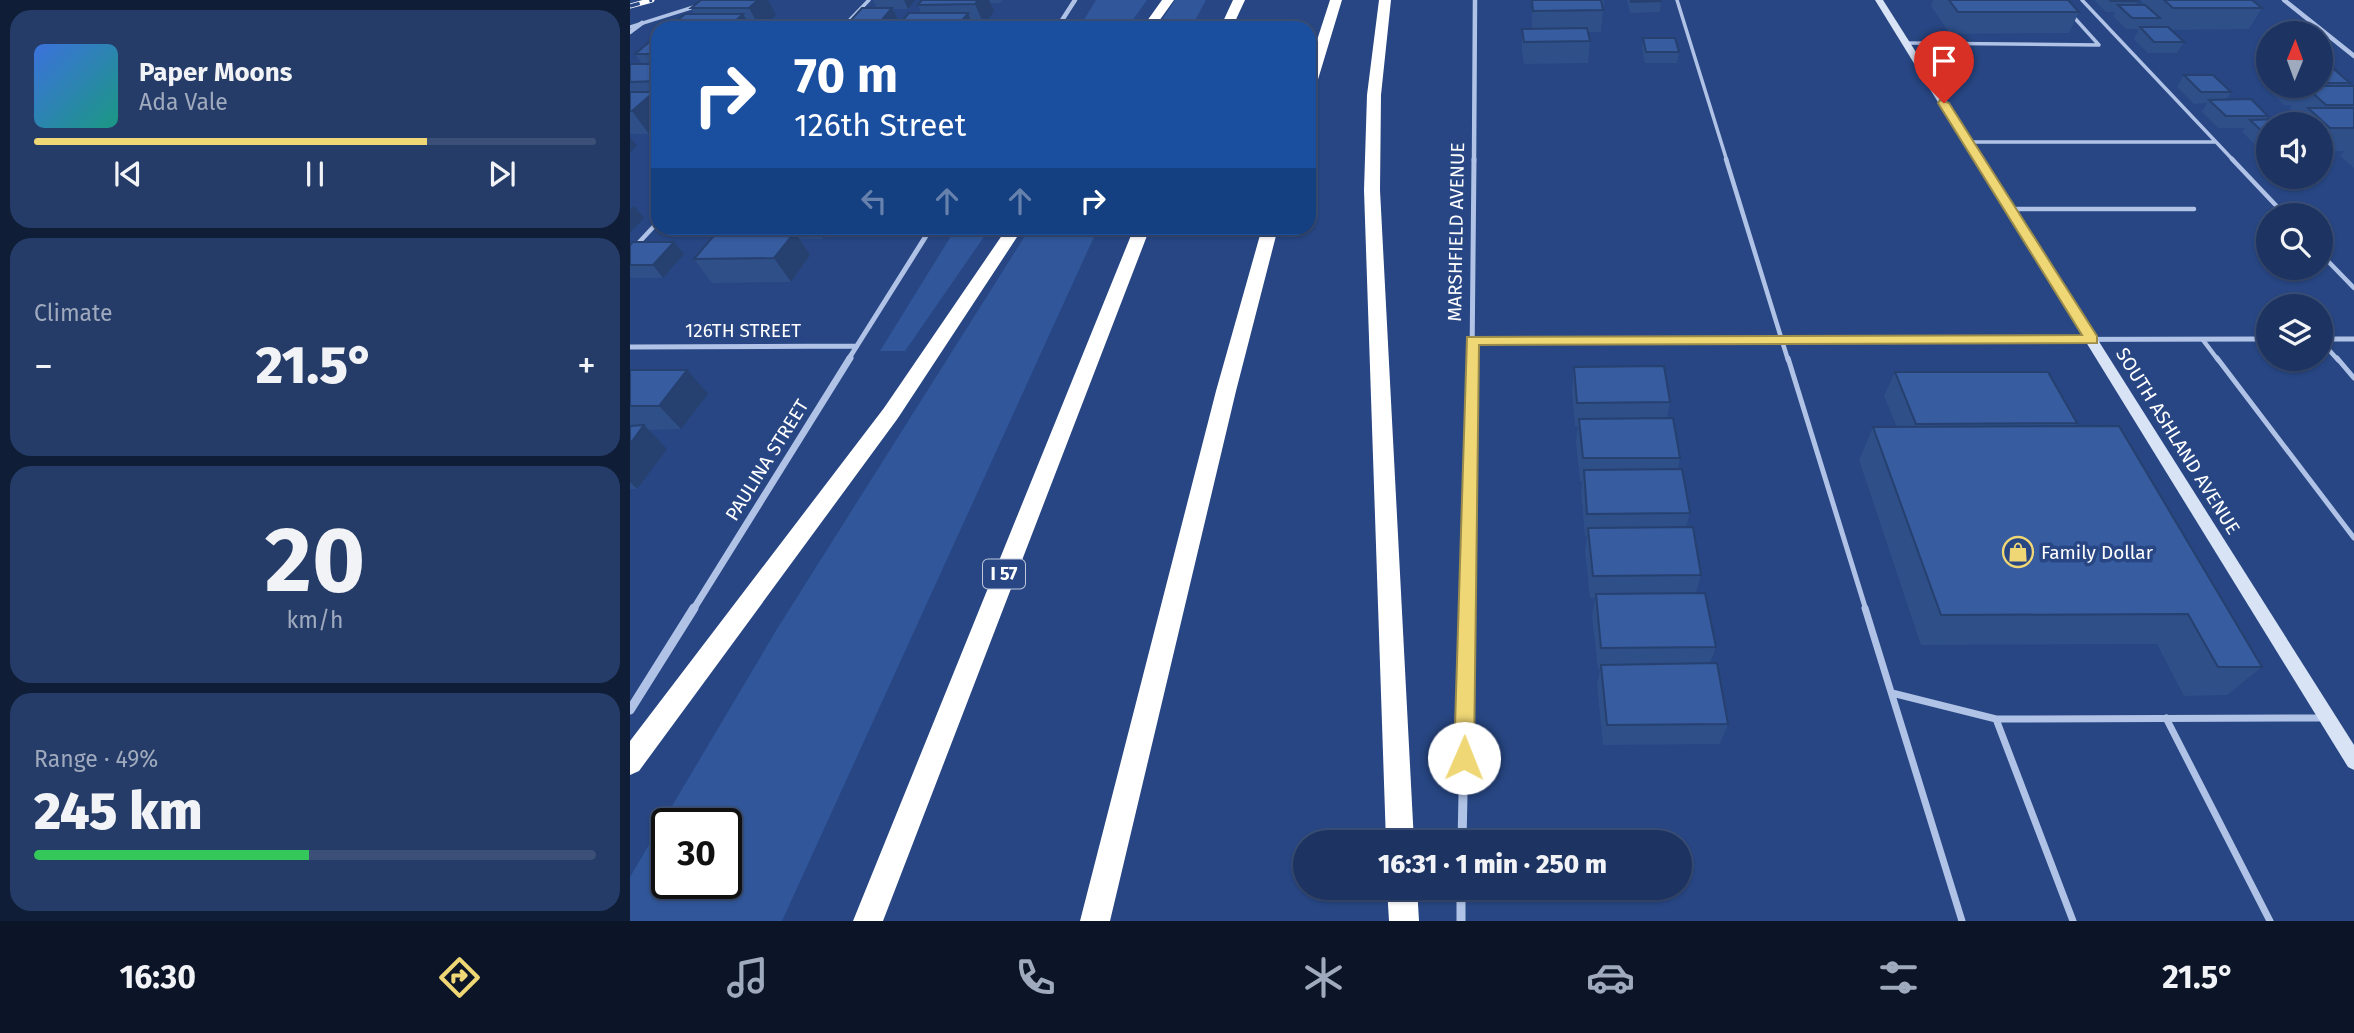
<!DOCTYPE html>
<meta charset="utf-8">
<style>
:root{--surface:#1d3462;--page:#253c68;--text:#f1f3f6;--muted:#a0aabe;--line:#3b4f77;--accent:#efd775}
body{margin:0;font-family:"Fira Sans",sans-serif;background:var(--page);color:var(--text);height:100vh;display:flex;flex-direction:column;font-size:26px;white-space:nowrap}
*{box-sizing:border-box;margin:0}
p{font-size:23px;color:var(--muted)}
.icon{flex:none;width:38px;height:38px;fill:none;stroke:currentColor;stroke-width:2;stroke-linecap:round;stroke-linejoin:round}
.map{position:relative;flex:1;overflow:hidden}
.sheet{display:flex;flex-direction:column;gap:10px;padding:10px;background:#101d36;width:630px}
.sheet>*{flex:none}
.banner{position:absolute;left:21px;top:21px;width:665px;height:214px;border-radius:21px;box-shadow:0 2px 5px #0004,0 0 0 2px var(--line);background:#1a4fa0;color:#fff;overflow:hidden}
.needle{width:46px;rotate:1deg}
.tools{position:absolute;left:1626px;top:21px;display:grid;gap:14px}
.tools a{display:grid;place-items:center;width:77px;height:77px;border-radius:50%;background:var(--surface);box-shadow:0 2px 5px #0004,0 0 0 2px var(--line);font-size:35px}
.speed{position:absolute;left:21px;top:808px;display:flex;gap:14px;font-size:35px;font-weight:700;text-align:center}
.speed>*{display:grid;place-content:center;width:91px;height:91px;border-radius:50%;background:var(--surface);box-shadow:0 2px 5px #0004,0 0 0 2px var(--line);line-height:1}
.speed .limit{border:4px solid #111;border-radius:10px;background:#fff;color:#111}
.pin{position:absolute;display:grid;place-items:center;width:60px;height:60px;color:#fff;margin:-72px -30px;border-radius:50% 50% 50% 0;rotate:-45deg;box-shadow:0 0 7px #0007}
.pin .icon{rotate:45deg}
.me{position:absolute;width:77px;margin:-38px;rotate:1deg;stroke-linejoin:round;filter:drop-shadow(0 0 5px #0008)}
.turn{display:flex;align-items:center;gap:24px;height:147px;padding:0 28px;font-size:32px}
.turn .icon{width:91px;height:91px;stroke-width:2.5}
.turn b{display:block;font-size:49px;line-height:60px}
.lanes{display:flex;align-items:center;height:66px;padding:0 28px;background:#0003;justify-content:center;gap:35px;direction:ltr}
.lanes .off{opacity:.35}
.big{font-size:52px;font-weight:800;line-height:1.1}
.sheet .card{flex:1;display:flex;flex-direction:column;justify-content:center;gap:10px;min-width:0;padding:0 24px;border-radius:21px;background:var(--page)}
.sheet .dial{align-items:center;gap:0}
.dial b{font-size:91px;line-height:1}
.song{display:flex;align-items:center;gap:21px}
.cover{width:84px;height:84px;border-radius:10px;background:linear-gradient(135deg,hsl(220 70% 55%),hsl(170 70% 35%))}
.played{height:7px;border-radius:4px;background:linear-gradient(90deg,var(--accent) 70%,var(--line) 70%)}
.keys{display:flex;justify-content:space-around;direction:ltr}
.heat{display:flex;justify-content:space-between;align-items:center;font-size:38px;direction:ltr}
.charge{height:10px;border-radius:5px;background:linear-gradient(90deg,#34c759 49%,var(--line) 0)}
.trip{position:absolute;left:663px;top:830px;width:399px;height:70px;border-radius:35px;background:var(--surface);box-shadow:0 2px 5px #0004,0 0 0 2px var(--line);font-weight:800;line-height:70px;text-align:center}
.menu{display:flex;height:112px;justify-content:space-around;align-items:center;background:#0c1527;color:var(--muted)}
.menu .icon{width:49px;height:49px}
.menu .active{color:var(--accent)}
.menu b{font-size:32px;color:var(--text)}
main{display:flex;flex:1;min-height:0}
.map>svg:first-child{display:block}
.green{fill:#31579a;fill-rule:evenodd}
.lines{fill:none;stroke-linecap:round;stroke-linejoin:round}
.lane-far3{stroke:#b0c3e7;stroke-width:3.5}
.lane-far2{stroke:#b0c3e7;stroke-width:4.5}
.lane-far1{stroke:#b0c3e7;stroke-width:5}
.lane{stroke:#b0c3e7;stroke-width:7}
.street-far3{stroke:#b0c3e7;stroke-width:4.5}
.street-far2{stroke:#b0c3e7;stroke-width:5}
.street-far1{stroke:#b0c3e7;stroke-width:7}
.street{stroke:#b0c3e7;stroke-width:9}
.secondary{fill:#d9e3f6;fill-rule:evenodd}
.highway{fill:#fff;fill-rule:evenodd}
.rail-casing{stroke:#fff;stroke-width:5}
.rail{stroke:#274683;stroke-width:3.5;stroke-dasharray:10;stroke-linecap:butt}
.wall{fill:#2f4f89}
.shaded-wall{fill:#26406f}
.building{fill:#375c9f;stroke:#26406f;stroke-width:2}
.route{fill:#efd775;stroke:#9b8c4c;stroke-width:2}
.labels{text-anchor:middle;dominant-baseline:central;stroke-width:7;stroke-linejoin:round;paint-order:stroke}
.shield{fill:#274683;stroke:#bec8da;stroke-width:2}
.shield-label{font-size:18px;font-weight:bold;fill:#fff}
.street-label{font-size:19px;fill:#fff;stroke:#274683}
.poi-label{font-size:19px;fill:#fff;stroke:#274683;text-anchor:start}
</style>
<main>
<section class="sheet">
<div class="card">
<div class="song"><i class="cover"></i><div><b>Paper Moons</b><p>Ada Vale</p></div></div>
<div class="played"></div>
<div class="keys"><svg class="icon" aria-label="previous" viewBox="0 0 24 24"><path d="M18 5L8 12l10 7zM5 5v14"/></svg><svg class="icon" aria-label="pause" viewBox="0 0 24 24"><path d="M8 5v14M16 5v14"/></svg><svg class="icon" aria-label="next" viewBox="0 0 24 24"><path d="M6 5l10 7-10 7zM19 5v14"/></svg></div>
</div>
<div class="card"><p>Climate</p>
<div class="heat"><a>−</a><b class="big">21.5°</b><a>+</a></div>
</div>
<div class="card dial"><b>20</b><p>km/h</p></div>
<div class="card"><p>Range · 49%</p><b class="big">245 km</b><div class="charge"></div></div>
</section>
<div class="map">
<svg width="1724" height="921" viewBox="0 0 1724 921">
<rect width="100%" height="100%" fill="#274683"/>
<path class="green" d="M466,0H517L497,28H449Z
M545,0H576L561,28H527Z
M326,228H360L275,351H250Z
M400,228H468L152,921H0V877L147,629ZM37,824H96V884H37Z"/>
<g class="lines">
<path class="lane-far3" d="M1047,0L1097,161
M1452,0L1604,161
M0,27L67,6
M212,28L239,0
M1276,43L1469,45L1441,14
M1338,142H1586"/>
<path class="lane-far2" d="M1096,159L1158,360
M1602,159L1655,215
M1380,209H1564
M0,252L28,222
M1690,253L1724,288
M1573,340L1588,360
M1690,340L1708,360"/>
<path class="lane-far1" d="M1158,358L1236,610
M1587,358L1724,538
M1707,358L1724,378"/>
<path class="lane" d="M1235,608L1332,921
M1262,693L1366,719L1695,718
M1536,718L1640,921
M1366,719L1443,921"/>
<path class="street-far3" d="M1654,0L1724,56
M427,28L445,0
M0,32L12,23
M844,161L845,0"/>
<path class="street-far2" d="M1690,339H1724
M842,341L1638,339
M0,347L227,346
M218,360L301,228
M842,360L844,159"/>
<path class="street-far1" d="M63,610L220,358
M837,610L842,358"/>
<path class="street" d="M0,710L64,608
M832,842L837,608
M831,887V921"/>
<path class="secondary" d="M1245,0H1253L1724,745V770L1718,767Z"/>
<path class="highway" d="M532,0H544L524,28H512Z
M603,0H615L602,28H590Z
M700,0H712L686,86L679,90V65Z
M749,0H761L751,95L750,190L784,842H756L734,190L737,95Z
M377,228H393L268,418L9,771L0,775V741L254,408Z
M504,228H520L253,921H223Z
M632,228H648L606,391L480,921H450L586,391Z
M757,887H787L789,921H759Z"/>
<g class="rail-casing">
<path id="rail" d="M0,6L22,0"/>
</g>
<use href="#rail" class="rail"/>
</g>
<path class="wall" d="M138,0L146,15L132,28H38L64,14L61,8Z
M243,0H285L278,9H263L268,19L259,28H223L220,21L247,8Z
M292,0H373L370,3H361L364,11L354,25L343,26L291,13L288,5Z
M902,0H974L971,32H958L960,41L958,63L894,64L892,51V29H902Z
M997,0H1031L1030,12L1000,13Z
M1303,0H1438L1449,12L1439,33L1320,34L1301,6Z
M1464,0H1507L1506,5H1515L1510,0H1622L1632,8L1619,29L1540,30L1554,42L1547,53H1518L1504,39L1509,29H1496L1483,16L1485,12H1476Z
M28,38V125L19,134H0V64H12L5,54Z
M1013,38L1049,52L1047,63H1015L1012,49Z
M1690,65L1720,83L1718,86H1724V168L1710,156L1714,151H1690V124H1667L1671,119L1660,109L1662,105H1654L1635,87L1638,83V86H1690Z
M1554,75L1601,92L1596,100L1638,116L1636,120L1638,124V151H1632L1612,132L1615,128H1588L1572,112L1577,103L1564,104L1547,87Z
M110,228H202L194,239H170L180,255L161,282L82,283L64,259L114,232Z
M44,242L54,254L33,278H0V245Z
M944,367L1040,402L1037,418L1050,458L1048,469L1060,513L1056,527L1071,575L1066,593L1086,647L1080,663L1098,724L1090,744L973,745L967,685L970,669H968L962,616L965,598H960L955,550L957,536H955L951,493L952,481H950L946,442L948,426H945L942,391Z
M0,370L78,394L51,429L18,430L37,449L7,489H0Z
M1265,372L1447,423L1445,427L1632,667L1597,695L1554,696L1527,644L1291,645L1229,460L1243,427H1267L1254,396Z"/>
<path class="shaded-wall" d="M128,0H138L146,15L132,28H130L119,8Z
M274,0H285L278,9Z
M348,0H359L364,11L354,25L345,4Z
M262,8L268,19L259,28H254L251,21Z
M338,13L344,28H326Z
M113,14L122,28H97Z
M24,92L28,98V125L19,134L2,111Z
M0,137L7,146L0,152Z
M4,206L14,218L0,232V210Z
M186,228H202L194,239Z
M165,232L180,255L161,282L144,258Z
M44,242L54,254L33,278L23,265Z
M57,370L78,394L51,429L29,406Z
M14,425L37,449L7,489L0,482V444Z"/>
<path class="building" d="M71,0H128L119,8H61Z
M292,0H348L345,4L288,5Z
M902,0H971L973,10L903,11Z
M1001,0H1031V1L1001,2Z
M1319,0H1438L1449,12H1328Z
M1480,0H1507L1508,1H1481Z
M1534,0H1622L1632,8H1543Z
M1488,5H1515L1530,18H1502Z
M232,8H262L251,21H220Z
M279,13H338L326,28H266Z
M55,14H113L97,28H38Z
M1510,27H1538L1554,42H1524Z
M957,28L960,41L894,42L892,29Z
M24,38H28V54H5Z
M1013,38H1045L1049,52H1016Z
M0,64H28V81L0,82Z
M1690,65H1699L1720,83H1690Z
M1554,75H1583L1601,92H1571Z
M1675,86H1724V105H1696Z
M0,92H24L2,111H0Z
M1621,99L1638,116H1596L1579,100Z
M1678,108H1724V128H1700Z
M1652,119L1657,124H1638V137L1620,120Z
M87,232H165L144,258L64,259Z
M3,242H44L23,265H0V245Z
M1034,366L1040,402L947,403L944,367Z
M0,370H57L29,406H0Z
M1265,372H1418L1447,423L1286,424Z
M1043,418L1050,458H953L949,419Z
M14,425L0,444V426Z
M1489,426L1632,667H1588L1558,614L1311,615L1243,427Z
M1052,469L1060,513L957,514L954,470Z
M1063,527L1071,575L963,576L958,528Z
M1075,593L1086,647L971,648L966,594Z
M1087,663L1098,724L977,725L971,665Z"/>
<path class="route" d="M1310,100L1319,103L1467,336V343L849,345L844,758L841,765L834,768L827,765L824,758L837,337L1452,335L1308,103Z"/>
<defs>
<g id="shop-ring" transform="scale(1.575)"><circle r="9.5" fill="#274683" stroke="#efd775" stroke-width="1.5"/><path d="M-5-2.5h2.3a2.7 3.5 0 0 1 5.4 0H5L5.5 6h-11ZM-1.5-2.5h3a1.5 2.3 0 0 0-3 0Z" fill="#efd775"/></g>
</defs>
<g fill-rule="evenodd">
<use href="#shop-ring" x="1388" y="552"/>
</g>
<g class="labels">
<rect class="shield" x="353" y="559.5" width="42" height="29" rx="5"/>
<g class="shield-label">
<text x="374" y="574">I 57</text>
</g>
<g class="street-label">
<text transform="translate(826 232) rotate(-89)">MARSHFIELD AVENUE</text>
<text x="113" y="330">126TH STREET</text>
<text transform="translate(1548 441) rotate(58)">SOUTH ASHLAND AVENUE</text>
<text transform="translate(137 460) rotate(-58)">PAULINA STREET</text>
</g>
<g class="poi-label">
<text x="1411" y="552">Family Dollar</text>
</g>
</g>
</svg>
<div class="tools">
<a><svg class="needle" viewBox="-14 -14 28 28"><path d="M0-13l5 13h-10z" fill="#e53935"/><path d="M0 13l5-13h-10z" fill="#a0aabe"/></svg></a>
<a><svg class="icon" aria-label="sound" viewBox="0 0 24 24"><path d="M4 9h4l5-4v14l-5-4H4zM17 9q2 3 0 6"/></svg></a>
<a><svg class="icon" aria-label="search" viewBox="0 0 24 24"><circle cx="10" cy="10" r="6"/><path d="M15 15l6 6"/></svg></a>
<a><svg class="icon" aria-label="layers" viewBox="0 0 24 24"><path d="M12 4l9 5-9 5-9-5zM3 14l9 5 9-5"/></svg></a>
</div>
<div class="speed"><div class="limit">30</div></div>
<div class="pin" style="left:1314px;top:103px;background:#d93025"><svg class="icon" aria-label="arrive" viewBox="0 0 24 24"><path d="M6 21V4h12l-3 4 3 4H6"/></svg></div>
<svg class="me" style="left:834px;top:758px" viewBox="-20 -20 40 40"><circle r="19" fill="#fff"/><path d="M0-13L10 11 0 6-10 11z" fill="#efd775"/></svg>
<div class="trip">16:31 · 1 min · 250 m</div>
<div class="banner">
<div class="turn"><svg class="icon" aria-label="right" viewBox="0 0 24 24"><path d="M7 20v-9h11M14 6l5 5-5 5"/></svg><div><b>70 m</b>126th Street</div></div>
<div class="lanes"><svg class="icon off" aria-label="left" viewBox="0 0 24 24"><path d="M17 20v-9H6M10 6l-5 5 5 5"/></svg><svg class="icon off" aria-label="ahead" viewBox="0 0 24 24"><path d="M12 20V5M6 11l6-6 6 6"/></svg><svg class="icon off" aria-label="ahead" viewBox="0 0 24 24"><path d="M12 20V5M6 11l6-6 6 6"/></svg><svg class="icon" aria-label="right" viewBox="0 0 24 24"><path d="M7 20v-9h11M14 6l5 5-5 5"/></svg></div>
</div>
</div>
</main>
<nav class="menu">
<b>16:30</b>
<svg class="icon active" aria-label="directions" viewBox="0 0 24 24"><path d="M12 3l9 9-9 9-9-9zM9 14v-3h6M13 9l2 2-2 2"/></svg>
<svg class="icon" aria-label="music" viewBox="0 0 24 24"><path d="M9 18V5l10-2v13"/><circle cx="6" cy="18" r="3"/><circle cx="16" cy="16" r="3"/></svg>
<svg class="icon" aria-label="phone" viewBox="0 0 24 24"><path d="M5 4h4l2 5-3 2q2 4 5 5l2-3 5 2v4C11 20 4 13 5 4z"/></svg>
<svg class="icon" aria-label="climate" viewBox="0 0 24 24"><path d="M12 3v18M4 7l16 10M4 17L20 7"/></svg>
<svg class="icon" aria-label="car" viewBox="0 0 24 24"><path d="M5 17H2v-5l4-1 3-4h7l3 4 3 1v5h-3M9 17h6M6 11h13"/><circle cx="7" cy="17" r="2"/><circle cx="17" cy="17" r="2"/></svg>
<svg class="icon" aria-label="filters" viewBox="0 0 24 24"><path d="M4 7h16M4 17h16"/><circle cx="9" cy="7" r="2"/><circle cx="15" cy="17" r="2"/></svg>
<b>21.5°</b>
</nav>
